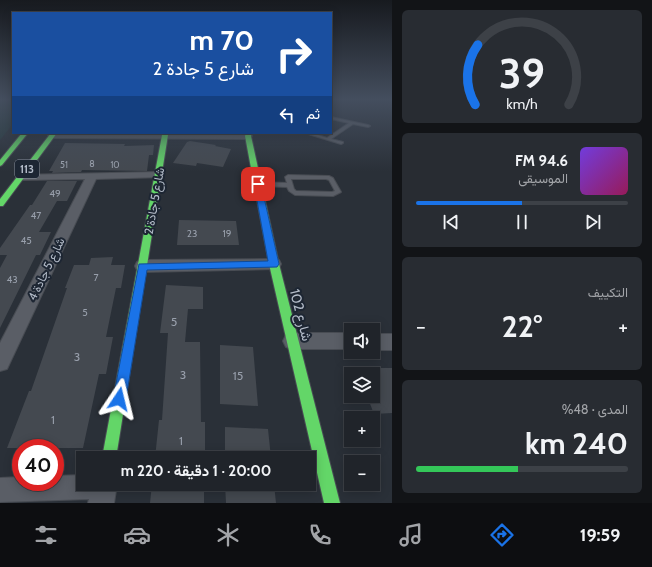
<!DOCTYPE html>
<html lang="ar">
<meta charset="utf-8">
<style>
:root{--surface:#20242a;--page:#282c32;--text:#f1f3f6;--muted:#a2a4a8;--line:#3d4147;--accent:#1a73e8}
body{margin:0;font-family:Cabin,Vazirmatn,sans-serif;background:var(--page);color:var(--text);direction:rtl;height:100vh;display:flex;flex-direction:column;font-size:15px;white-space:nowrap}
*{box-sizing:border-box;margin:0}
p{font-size:13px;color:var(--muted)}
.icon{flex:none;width:22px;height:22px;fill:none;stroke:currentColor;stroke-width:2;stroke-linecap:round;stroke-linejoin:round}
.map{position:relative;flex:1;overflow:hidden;direction:ltr}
.details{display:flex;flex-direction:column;gap:10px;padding:10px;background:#121417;width:260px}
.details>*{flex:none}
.hud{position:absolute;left:12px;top:12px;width:320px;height:122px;border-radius:0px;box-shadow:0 2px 10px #0003,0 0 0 1px var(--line);direction:rtl;background:#1a4fa0;color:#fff;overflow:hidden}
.fabs{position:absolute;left:344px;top:323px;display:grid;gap:8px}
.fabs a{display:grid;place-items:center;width:36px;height:36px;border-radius:0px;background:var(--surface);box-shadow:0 2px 10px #0003,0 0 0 1px var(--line);font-size:20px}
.speed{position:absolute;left:12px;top:439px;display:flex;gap:8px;font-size:20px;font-weight:700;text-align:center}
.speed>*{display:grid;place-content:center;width:52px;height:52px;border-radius:50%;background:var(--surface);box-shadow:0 2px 10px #0003,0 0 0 1px var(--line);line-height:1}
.speed .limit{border:6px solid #d22;background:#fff;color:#111}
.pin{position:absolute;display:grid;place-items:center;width:34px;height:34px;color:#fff;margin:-17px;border-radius:8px;box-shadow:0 2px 6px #0006}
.me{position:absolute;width:44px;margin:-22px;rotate:10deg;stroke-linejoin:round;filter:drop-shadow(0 0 3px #0008)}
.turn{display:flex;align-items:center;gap:14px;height:84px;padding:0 12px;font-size:18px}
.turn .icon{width:52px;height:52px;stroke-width:2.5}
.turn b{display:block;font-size:28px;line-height:34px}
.then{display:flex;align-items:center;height:38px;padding:0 12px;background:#0003;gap:8px;font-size:15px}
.big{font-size:30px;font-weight:700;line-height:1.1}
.details .card{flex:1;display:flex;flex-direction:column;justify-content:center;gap:6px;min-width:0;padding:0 14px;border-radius:6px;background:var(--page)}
.details .dial{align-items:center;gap:0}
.dial svg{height:104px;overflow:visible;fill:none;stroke:var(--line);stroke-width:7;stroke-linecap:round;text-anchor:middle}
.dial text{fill:var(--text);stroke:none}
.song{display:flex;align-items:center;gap:12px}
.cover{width:48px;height:48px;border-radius:6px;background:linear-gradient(135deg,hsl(260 70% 55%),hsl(330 70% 35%))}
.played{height:4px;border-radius:2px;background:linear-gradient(90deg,var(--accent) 50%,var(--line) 50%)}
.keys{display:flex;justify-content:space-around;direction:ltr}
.heat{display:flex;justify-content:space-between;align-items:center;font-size:22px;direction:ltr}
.charge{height:6px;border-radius:3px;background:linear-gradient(90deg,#34c759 48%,var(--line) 0)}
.trip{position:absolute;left:76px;top:451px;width:240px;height:40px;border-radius:0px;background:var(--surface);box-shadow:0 2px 10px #0003,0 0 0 1px var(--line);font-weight:700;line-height:40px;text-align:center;direction:rtl}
.tabs{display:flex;height:64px;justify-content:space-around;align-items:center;background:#0d0e11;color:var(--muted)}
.tabs .icon{width:28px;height:28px}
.tabs .selected{color:var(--accent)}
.tabs b{font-size:18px;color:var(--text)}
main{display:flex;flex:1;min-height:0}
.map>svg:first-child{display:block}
.green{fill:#273a3e}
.building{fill:#444950}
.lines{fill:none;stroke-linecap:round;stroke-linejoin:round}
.lane-casing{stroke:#484c53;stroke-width:2}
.street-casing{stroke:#484c53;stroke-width:2}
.fast-casing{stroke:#484c53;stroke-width:2}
.lane{fill:#5a5e66;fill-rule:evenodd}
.street{fill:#5a5e66;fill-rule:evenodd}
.fast{fill:#63d668;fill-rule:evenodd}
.route{fill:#1a73e8;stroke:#114b97}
.labels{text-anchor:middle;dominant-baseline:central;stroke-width:4;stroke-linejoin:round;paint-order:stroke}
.far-number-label{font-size:9px;fill:#989fab}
.number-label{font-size:10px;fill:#989fab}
.shield{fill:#1d2633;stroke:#878f9c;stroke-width:1}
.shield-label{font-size:11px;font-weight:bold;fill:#b4bcc9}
.street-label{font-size:12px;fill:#b4bcc9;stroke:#1d2633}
.near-number-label{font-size:12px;fill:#989fab}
.near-street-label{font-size:14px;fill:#b4bcc9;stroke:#1d2633}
</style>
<main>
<section class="details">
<div class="card dial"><svg viewBox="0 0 100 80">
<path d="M14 69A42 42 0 1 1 86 69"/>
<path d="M14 69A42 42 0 0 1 16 23" stroke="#1a73e8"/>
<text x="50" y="56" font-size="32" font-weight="700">39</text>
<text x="50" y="72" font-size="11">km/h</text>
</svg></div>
<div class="card">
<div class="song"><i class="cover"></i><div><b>94.6 FM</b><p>الموسيقى</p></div></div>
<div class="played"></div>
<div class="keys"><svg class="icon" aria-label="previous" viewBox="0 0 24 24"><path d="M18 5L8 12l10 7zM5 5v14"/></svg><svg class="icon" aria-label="pause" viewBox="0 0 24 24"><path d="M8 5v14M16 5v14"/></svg><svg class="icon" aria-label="next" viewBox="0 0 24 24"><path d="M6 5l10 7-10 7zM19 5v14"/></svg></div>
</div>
<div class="card"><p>التكييف</p>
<div class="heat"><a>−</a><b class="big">22°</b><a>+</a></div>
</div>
<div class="card"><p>المدى · 48%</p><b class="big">240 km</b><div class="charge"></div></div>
</section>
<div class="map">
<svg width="392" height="503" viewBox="0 0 392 503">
<rect width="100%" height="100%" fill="#2a3038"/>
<path class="green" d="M0,100H13V124L0,140Z"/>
<path class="building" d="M190,141L216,145L215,146L231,149L223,167L197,163L196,166L173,163L187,142Z
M65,143L125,144L124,146L154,145L153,155H149L147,171L82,170L81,172L52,173L53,171H49Z
M47,181H77L67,201H57L39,232H51L40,255H36L0,328V268L7,255H0V248L30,205H32Z
M179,220L236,221L239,245H177Z
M113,257L111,265H125L121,288H116L106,337H113L106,374H99L83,448H7L29,391H31L67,288H65L74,265H89L91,258Z
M166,285L203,287V309H188L185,342H200L201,422H205V458H155L159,420H162L168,333H160Z
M220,345L253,347L258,406L220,404Z
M373,368H392V413L374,414L367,396H373Z
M225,427L268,429L271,458H225Z
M152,484H204V503H150Z
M225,484H274L276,503H226Z"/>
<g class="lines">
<g class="lane-casing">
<path id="lane" d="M331,117L368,125L370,126L368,127L353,124L331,139L343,142V143L341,144L305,133H312L327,138L349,123L331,119Z
M288,175L329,176L333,178L341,192L333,196L295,195L289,191L287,187L258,186L255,184L258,182L287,183L285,177ZM291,179H326L329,180L335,191L332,192L296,191L294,189Z"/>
</g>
<g class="street-casing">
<path id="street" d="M49,133H248L252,136L248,139L52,138L48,135Z
M158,172L162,173L163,175L162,177L96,179L7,369L0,371V343L85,179L21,180L16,177L17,175Z
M274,259L279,260L281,264L279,268L274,269L142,272L137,270L135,266L137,262L142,260Z
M292,333H351V349H292L286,347L283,341L286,335Z
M373,334H392V350H373Z
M83,475V484H117L114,503H88L89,499L0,502V478L21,477V482H55V476Z"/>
</g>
<g class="fast-casing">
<path id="fast" d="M22,133H28L2,165L0,166V160Z
M51,133H57L3,206H0V199Z
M165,133L168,135L116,458H102L162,135Z
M246,133H252L251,136L279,264L340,503H324L269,264L245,136Z"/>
</g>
<use href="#lane" class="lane"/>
<use href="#street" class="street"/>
<use href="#fast" class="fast"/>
</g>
<linearGradient id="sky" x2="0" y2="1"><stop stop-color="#171a1f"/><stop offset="0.58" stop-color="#444e5e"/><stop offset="1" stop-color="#444e5e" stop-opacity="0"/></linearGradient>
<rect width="392" height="171" fill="url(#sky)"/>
<path class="route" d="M258,182L261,184L279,264L277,267L147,270L126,399L124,404L119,406L115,404L113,399L139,264L268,261L254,184Z"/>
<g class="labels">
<g class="far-number-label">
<text x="92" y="163">8</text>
<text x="64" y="164">51</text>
<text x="115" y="164">10</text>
</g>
<g class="number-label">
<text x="55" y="193">49</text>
<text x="36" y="215">47</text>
<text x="192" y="233">23</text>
<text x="227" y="233">19</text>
<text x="26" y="240">45</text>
<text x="96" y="277">7</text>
<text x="12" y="279">43</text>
<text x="85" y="312">5</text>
</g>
<rect class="shield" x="15" y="160" width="24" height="18" rx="3"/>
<g class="shield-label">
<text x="27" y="169">113</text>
</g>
<g class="street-label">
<text transform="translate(154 201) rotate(-80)">شارع 5 جادة 2</text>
<text transform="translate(46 269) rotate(-64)">شارع 5 جادة 4</text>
</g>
<g class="near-number-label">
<text x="174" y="321">5</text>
<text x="77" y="356">3</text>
<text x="183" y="374">3</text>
<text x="238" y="375">15</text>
<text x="53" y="419">1</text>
<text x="181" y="440">1</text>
</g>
<g class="near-street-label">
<text transform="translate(301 315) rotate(76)">شارع 102</text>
</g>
</g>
</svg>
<div class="fabs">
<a><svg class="icon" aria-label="sound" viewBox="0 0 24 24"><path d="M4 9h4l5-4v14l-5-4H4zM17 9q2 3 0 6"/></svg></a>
<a><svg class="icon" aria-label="layers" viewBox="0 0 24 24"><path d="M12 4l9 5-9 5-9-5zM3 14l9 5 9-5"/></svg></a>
<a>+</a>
<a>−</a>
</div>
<div class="speed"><div class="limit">40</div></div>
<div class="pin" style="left:258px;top:184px;background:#d93025"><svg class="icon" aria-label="arrive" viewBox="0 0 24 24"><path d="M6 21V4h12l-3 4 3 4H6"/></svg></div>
<svg class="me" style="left:119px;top:399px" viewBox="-20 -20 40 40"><path d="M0-17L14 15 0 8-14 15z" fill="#1a73e8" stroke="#fff" stroke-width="4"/></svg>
<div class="trip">20:00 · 1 دقيقة · 220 m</div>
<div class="hud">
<div class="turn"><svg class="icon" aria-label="right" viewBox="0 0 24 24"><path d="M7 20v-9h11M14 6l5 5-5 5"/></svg><div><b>70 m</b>شارع 5 جادة 2</div></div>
<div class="then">ثم<svg class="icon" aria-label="left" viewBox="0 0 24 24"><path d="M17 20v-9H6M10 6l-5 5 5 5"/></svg></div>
</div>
</div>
</main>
<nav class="tabs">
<b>19:59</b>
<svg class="icon selected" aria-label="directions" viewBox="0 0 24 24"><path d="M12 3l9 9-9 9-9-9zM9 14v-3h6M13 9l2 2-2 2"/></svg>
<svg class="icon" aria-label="music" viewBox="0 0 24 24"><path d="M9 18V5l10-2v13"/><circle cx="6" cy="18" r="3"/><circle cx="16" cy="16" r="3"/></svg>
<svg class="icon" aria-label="phone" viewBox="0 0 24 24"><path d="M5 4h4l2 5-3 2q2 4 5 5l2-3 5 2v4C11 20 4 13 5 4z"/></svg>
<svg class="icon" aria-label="climate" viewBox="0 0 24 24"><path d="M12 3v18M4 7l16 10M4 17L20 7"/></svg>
<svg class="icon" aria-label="car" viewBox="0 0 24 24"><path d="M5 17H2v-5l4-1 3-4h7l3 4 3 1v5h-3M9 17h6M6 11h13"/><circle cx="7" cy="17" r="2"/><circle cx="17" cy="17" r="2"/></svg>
<svg class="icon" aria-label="filters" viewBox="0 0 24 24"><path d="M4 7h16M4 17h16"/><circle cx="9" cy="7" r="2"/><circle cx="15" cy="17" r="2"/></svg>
</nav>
